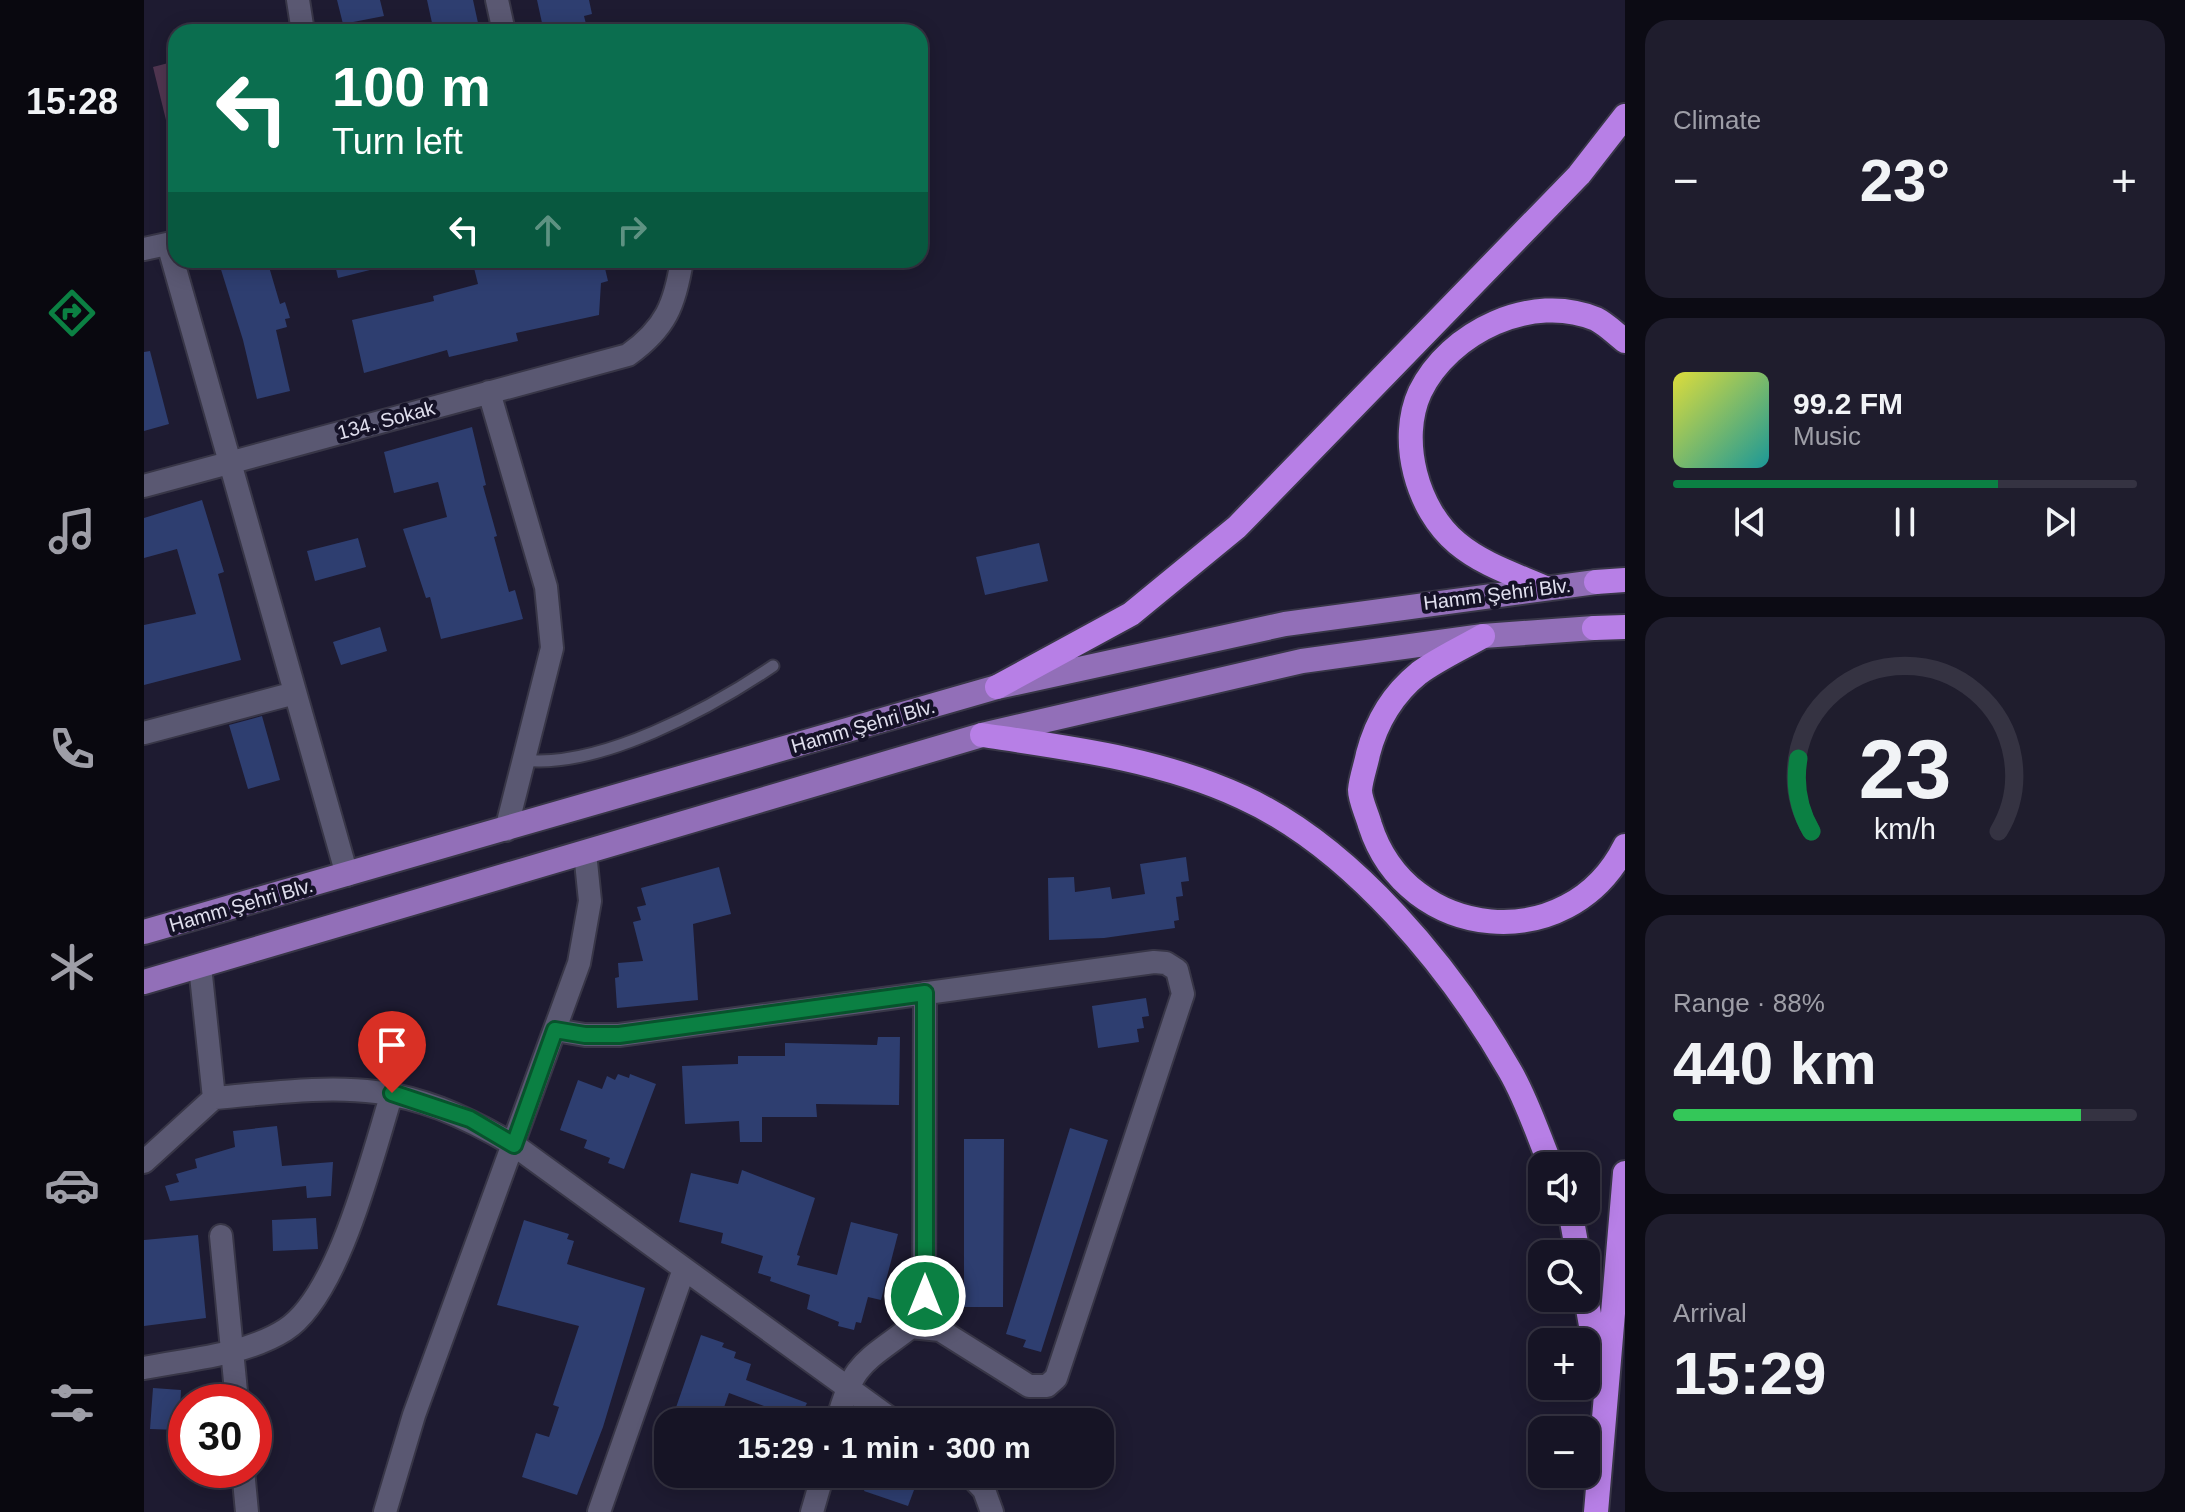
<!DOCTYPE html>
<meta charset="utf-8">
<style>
:root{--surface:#161425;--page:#1f1d2d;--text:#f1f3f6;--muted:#9e9ea7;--line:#353342;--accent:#0b8043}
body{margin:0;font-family:Helvetica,sans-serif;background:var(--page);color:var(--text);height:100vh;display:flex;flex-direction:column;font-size:30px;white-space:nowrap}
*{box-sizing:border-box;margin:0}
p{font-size:26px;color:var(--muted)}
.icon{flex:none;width:44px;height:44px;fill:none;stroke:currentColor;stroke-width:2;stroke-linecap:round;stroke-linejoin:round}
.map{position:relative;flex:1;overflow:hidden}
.side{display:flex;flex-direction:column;gap:20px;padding:20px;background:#0c0b14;width:560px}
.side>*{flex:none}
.hud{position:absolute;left:24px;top:24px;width:760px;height:244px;border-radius:24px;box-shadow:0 4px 20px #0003,0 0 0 2px var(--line);background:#0b6e4f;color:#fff;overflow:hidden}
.tools{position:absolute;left:1384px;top:1152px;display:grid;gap:16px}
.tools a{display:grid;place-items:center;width:72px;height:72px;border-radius:16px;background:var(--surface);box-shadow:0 4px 20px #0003,0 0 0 2px var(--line);font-size:40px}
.speed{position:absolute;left:24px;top:1384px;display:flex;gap:16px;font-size:40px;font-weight:700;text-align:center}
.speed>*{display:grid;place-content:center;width:104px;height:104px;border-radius:50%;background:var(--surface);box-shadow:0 4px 20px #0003,0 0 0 2px var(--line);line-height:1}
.speed .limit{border:12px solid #d22;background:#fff;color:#111}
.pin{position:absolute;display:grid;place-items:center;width:68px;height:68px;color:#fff;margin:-82px -34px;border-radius:50% 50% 50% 0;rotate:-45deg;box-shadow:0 0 8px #0007}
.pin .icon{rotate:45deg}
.me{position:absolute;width:88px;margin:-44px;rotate:0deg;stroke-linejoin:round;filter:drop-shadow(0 0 6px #0008)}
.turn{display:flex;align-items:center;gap:28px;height:168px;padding:0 32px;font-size:36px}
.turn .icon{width:104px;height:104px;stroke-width:2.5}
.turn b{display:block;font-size:56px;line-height:68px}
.lanes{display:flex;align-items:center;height:76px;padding:0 32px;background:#0003;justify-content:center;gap:40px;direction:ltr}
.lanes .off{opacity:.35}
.big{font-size:60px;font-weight:600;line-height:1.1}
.side .widget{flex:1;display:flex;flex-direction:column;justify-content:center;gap:12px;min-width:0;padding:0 28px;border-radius:24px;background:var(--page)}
.side .dial{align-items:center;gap:0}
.dial svg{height:208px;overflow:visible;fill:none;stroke:var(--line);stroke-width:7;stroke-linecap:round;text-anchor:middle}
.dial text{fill:var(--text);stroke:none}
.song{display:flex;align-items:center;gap:24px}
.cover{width:96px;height:96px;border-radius:12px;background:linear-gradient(135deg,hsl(60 70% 55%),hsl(180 70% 35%))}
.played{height:8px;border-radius:4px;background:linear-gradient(90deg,var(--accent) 70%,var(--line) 70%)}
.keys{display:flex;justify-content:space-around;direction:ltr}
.heat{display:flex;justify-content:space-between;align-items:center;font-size:44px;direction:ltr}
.charge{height:12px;border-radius:6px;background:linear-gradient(90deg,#34c759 88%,var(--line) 0)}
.trip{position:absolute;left:510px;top:1408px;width:460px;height:80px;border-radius:24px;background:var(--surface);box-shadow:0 4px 20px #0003,0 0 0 2px var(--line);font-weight:600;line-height:80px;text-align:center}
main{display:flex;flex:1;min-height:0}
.menu{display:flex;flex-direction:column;width:144px;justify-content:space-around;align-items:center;background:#09080f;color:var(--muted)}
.menu .icon{width:56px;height:56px}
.menu .current{color:var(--accent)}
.menu b{font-size:36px;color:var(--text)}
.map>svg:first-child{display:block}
.green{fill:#513651}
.building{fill:#2e3e70}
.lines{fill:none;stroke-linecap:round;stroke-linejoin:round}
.lane-casing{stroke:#383647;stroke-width:15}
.street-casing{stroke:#383647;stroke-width:26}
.primary-casing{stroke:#383647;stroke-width:28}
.highway-casing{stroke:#383647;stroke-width:28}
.lane{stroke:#5a5872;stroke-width:11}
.street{stroke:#5a5872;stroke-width:22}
.primary{stroke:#926fb8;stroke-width:24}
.highway{stroke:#b77fe6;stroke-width:24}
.route-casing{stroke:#07532c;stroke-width:20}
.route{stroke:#0b8043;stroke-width:14}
.labels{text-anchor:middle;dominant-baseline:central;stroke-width:8;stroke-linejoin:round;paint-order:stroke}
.street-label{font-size:20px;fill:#e0dfee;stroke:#151227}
</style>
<main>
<nav class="menu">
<b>15:28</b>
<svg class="icon current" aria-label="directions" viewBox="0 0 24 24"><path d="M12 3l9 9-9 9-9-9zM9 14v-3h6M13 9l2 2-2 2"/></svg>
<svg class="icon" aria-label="music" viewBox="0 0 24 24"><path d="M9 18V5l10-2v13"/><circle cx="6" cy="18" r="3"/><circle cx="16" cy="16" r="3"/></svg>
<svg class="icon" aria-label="phone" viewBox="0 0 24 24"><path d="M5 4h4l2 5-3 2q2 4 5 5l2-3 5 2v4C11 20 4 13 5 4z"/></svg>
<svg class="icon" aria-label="climate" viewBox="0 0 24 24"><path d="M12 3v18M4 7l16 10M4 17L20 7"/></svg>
<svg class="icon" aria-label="car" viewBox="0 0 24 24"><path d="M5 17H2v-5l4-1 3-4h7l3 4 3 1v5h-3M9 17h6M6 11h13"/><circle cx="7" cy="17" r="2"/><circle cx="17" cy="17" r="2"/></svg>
<svg class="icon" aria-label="filters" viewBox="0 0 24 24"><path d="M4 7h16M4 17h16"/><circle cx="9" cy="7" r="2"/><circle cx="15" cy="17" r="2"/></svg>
</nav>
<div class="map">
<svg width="1481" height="1512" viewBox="0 0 1481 1512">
<rect width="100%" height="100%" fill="#1e1b31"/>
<path class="green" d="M32,61V161L9,67Z"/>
<path class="building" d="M193,0H236L240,16L199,24Z
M283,0H329L336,32H290Z
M393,0H445L448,14L440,16L444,32H400Z
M74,260H123L136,304L141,302L146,318L141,319L143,327L132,330L146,391L113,399L99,340Z
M190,260H242V266L194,278Z
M328,260H415L416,267L459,260L464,281L457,283L455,315L372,333L374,341L305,357L303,350L220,373L208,320L290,301L289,296L334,284Z
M6,351L25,424L0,431V352Z
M328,427L342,485L339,486L353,536L350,537L365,592L371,590L379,619L297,639L286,597L282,598L259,529L303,517L294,482L250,493L240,452Z
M58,500L80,572L74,574L97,660L0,685V625L52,614L33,549L0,558V518Z
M214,538L222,567L171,581L163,551Z
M895,543L904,581L841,595L832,557Z
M236,627L243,651L197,665L189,642Z
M118,716L136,780L104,789L85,725Z
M1042,857L1045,881L1037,882L1039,896L1032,897L1035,920L1030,921L1031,928L960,938L905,940L904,878L930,877L931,892L966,887L968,899L1001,894L996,864Z
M575,867L587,914L549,924L554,1000L473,1008L471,978L475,977L474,963L499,961L489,922L497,920L493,907L502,905L497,888Z
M1002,998L1005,1016L998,1017L1000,1028L993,1029L995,1042L954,1048L948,1006Z
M734,1037H756L755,1105L672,1104L673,1117H618V1142H596L595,1121L541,1124L538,1066L594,1064V1056H641V1043L733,1045Z
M474,1074L485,1078L486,1074L512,1084L480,1169L464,1163L466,1158L440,1148L443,1140L416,1130L434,1080L458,1089L463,1076L471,1080Z
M133,1126L138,1166L189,1162L187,1196L163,1198L162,1186L26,1201L21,1186L35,1182L32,1174L53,1168L51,1159L91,1147L89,1131Z
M926,1128L964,1140L897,1352L879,1347L882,1340L862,1334Z
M820,1139H860L859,1307H820Z
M598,1170L671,1198L653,1255L656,1256L653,1265L693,1275L707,1222L754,1234L737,1300L724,1297L717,1323L712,1322L710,1330L694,1326L695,1322L663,1309L666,1295L626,1281L627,1277L614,1273L619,1256L577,1243L579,1233L535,1222L547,1173L594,1184Z
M172,1218L174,1249L129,1251L128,1220Z
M380,1220L425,1234L423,1239L430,1241L423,1264L501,1288L459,1427L433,1495L378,1477L392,1433L405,1437L415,1407L409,1405L435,1326L353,1305Z
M54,1235L62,1318L0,1326V1240Z
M557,1335L580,1343L578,1347L592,1352L590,1358L607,1364L602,1380L663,1403L661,1407L681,1414L679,1422H614L620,1406L585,1393L575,1422H527Z
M9,1388L37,1390L35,1430L6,1429Z
M726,1474H750L773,1482L764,1506L720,1491Z"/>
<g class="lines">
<g class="lane-casing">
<path id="lane" d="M379,760C456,769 567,708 629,666"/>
</g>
<g class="street-casing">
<path id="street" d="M154,0L159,32
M353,0L360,32
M24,244L203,875
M0,249L32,242
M345,392L402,587L408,648L362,830
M0,486L484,355C522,328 531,304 538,260
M0,733L151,693
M411,1030L441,1035H475L1010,962L1022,963L1033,970L1039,994L912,1378L903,1386H885L796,1330L767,1327C720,1363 709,1362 693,1422
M70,1098C200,1086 253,1076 370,1145L751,1422
M0,1162L70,1098L56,966
M77,1236L93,1402
M780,1326L781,993
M0,1368C45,1359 102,1355 141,1330C195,1296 229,1153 248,1093
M99,1470L103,1512
M825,1474L840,1490L848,1512
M241,1512L270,1415L435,963L446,901L441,852
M455,1512L540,1269
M668,1512L679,1474"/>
</g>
<g class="primary-casing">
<path id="primary" d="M0,932L853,687L1141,624L1452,582
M0,982L838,735L1158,661L1339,636L1450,628"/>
</g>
<g class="highway-casing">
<path id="highway" d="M1452,582L1481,580
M1399,587C1369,574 1338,564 1313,543C1273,510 1254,440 1276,392C1305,332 1388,292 1452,319C1462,324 1472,334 1481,341
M1450,628L1481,627
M1339,636C1318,648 1294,659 1275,673C1249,694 1232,723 1224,754C1222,765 1217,778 1216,790C1216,800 1223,814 1226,825C1263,942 1425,958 1481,846
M853,687L987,614L1093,527L1435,175L1481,116
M838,735C926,748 1016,759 1098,797C1208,847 1307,968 1366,1071C1383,1100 1394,1135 1407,1166
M1426,1210L1434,1254
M1442,1298L1456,1374
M1452,1512L1481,1173"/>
</g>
<use href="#lane" class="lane"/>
<use href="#street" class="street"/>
<use href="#primary" class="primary"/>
<use href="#highway" class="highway"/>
</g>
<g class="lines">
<g class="route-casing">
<path id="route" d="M248,1093L326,1119L370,1145L411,1030L441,1035H475L781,993V1296"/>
</g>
<use href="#route" class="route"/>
</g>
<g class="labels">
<g class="street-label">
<text transform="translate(242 420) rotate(-15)">134. Sokak</text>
<text transform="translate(1353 594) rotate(-7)">Hamm Şehri Blv.</text>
<text transform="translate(719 726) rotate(-16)">Hamm Şehri Blv.</text>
<text transform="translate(97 905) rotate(-16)">Hamm Şehri Blv.</text>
</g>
</g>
</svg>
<div class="tools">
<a><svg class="icon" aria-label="sound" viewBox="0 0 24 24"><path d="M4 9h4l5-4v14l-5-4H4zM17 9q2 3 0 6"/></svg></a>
<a><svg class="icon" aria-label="search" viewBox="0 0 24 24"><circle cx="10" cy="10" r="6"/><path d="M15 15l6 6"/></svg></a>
<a>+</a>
<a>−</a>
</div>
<div class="speed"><div class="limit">30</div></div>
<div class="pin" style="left:248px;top:1093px;background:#d93025"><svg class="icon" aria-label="arrive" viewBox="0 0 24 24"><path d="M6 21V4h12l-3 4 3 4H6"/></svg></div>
<svg class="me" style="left:781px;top:1296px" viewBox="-20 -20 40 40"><circle r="17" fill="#0b8043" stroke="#fff" stroke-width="3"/><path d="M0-11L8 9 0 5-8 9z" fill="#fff"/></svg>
<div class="trip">15:29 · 1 min · 300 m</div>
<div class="hud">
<div class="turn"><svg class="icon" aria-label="left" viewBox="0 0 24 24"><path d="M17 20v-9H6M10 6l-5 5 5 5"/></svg><div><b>100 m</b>Turn left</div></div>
<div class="lanes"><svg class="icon" aria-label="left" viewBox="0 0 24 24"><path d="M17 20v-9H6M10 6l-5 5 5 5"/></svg><svg class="icon off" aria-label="ahead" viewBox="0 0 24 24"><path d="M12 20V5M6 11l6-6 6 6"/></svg><svg class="icon off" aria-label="right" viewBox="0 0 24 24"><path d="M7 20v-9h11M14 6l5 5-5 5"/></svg></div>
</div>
</div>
<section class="side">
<div class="widget"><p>Climate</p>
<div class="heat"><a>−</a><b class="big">23°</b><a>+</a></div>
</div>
<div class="widget">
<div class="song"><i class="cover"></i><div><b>99.2 FM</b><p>Music</p></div></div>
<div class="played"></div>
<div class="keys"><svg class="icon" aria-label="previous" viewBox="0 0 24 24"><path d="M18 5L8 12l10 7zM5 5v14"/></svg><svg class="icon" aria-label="pause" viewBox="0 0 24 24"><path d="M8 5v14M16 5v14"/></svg><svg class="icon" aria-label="next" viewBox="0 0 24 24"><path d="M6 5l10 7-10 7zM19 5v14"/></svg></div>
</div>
<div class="widget dial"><svg viewBox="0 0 100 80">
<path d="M14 69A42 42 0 1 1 86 69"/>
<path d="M14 69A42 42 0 0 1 9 41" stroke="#0b8043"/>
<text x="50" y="56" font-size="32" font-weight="700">23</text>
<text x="50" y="72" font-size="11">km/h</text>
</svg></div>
<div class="widget"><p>Range · 88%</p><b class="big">440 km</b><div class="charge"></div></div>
<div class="widget"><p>Arrival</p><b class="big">15:29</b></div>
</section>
</main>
